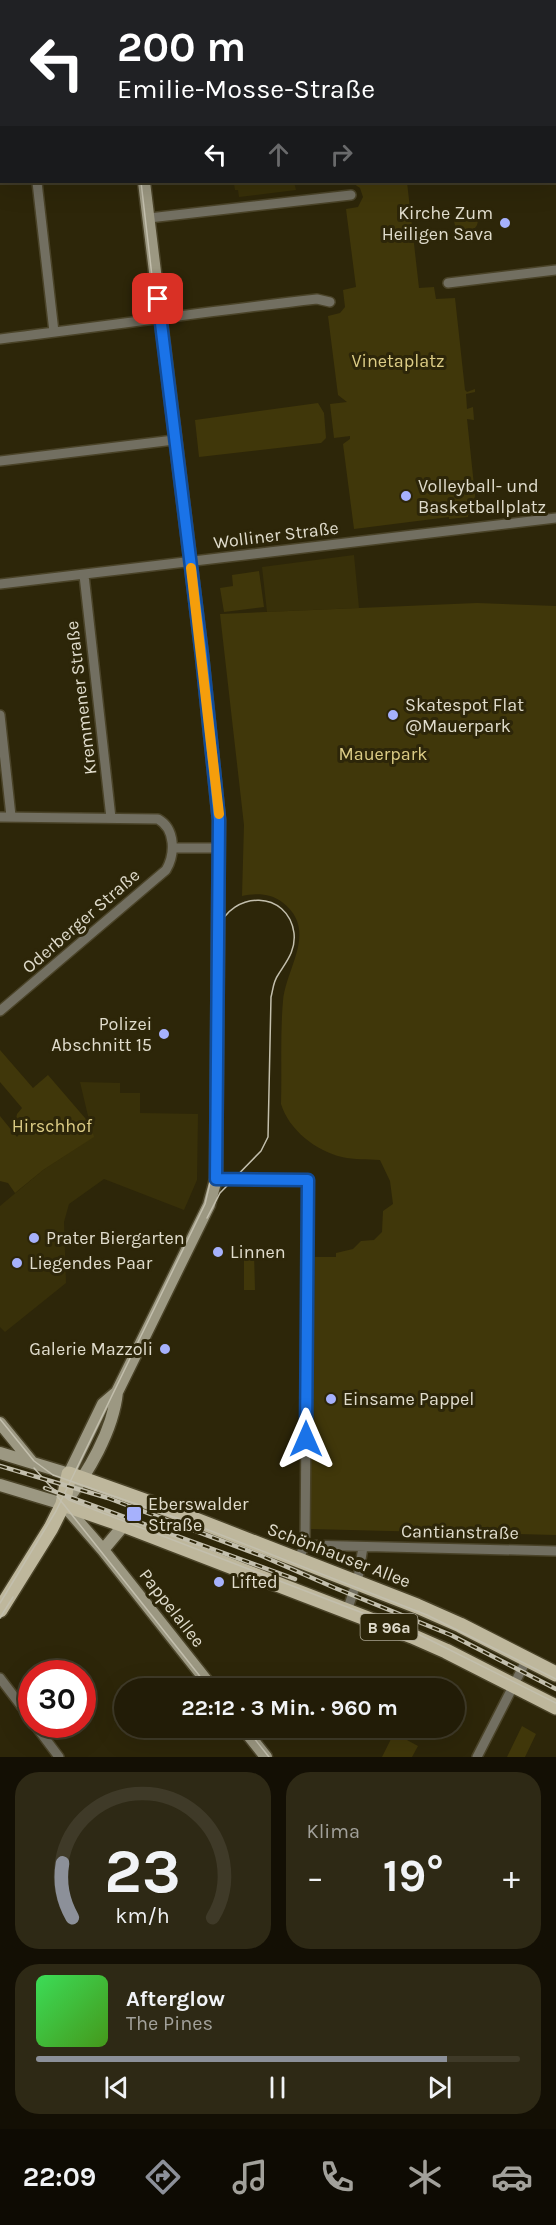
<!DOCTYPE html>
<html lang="de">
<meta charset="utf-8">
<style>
:root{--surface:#221c07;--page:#2e2915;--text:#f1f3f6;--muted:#a2a19b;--line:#3f3a28;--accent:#8c9099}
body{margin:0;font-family:Karla,sans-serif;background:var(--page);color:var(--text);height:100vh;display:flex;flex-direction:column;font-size:22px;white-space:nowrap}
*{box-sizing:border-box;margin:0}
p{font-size:20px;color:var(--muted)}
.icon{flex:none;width:33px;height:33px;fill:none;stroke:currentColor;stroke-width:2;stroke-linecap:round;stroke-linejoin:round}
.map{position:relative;height:1757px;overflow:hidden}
.panel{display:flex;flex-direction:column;gap:15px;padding:15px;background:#130f04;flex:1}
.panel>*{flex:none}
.banner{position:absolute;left:0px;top:0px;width:556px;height:183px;box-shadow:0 6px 24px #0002,0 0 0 2px var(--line);background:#202124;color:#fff;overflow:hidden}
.speed{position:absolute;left:18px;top:1660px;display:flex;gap:12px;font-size:30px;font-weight:700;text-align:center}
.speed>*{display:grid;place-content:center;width:78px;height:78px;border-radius:50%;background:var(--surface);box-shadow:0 6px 24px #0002,0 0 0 2px var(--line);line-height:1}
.speed .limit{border:9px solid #d22;background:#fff;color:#111}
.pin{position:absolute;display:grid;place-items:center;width:51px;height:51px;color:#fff;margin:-26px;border-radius:12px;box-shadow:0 3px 9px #0006}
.me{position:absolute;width:66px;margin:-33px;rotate:0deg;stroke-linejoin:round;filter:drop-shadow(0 0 4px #0008)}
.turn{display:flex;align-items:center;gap:21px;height:126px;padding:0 18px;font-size:27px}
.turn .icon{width:78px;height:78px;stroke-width:2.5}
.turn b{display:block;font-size:42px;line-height:51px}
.lanes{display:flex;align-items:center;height:57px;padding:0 18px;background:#0003;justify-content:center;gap:30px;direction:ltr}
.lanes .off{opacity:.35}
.big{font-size:45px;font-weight:700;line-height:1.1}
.panel .card{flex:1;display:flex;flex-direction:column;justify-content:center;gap:9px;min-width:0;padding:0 21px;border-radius:24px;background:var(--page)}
.panel .dial{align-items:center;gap:0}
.dial svg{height:156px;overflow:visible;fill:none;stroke:var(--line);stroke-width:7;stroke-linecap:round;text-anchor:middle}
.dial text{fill:var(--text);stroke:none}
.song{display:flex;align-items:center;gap:18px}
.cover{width:72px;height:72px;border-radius:9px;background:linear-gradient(135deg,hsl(130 70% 55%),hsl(100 70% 35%))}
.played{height:6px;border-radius:3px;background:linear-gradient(90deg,var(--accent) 85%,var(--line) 85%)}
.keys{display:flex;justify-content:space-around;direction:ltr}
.heat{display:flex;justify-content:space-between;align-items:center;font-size:33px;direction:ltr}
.panel .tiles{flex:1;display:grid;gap:15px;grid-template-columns:1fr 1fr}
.card:last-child{grid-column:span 2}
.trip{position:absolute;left:114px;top:1678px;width:351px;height:60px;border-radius:30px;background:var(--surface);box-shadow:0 6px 24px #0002,0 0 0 2px var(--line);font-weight:700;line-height:60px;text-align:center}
.tab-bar{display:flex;height:96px;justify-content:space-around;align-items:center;background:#0e0b03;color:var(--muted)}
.tab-bar .icon{width:42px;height:42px}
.tab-bar .current{color:var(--accent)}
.tab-bar b{font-size:27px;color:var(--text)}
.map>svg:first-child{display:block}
.built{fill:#383009}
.green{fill:#40370a}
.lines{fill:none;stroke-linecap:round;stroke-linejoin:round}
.street-casing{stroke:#4a4328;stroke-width:12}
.secondary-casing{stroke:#4a4328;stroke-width:15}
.primary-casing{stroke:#4a4328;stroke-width:18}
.street{stroke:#726f61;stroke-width:9}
.secondary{stroke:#9c9882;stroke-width:12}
.primary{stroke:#beb79c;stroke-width:15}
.tram{stroke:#c3bfad;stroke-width:1.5}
.rail-casing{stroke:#c3bfad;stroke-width:4.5}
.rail{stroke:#2d2609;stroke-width:2;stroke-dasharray:7;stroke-linecap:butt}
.route-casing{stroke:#114b97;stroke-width:15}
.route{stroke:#1a73e8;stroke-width:10}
.slow{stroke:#f59e0b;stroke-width:10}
.poi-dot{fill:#a6b1fc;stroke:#2d2609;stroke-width:2}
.labels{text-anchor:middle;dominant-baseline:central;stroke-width:6;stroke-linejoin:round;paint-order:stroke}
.shield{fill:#2d2609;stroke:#aaa592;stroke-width:1.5}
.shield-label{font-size:16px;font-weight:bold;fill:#e0dccc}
.poi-label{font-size:18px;fill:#e0dccc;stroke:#2d2609;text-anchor:start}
.park-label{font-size:18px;fill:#ddcd86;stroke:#2d2609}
.street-label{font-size:18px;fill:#e0dccc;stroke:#2d2609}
</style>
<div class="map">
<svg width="556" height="1757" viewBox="0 0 556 1757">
<rect width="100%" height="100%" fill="#2d2609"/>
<path class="built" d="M231,182H294L296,190L239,197L238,190H235L234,184H232Z
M354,555L359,608L267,612L262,567Z
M80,1082L120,1083V1093H140V1113L198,1114L197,1180L184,1210L104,1179L69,1204L64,1222L66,1283L5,1332L0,1327V1206L43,1170L93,1137Z"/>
<path class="green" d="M343,182H407L419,288L434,287L436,299L455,298L465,390L467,392L475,389V392L466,394L467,409L473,407L474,420L467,419L477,514L468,515V517L449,519V517L354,529L343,444L350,439V436L334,438L330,404L347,402L338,395L328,316L340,313L345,307L343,290L356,287L346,209L358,207L363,197L360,188L354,184L344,185Z
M454 220a12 12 0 1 1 24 0a12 12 0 1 1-24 0Z
M318,403L324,413L326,438L321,443L199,457L195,420Z
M259,571L264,607L224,612L220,588L233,586L232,575Z
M477,603L556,606V1535L310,1529L315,1257H336V1253L353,1249L361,1241L374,1240L382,1232L383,1211L393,1204L390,1181L380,1160C367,1159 355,1160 342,1157C316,1151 289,1130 281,1104C282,1070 280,1035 283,1001C286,967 319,930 282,902C270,893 256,893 242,896L244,825L220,614Z
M0,1050L33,1088L48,1075L91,1125L94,1137L43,1170L15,1193L8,1183L0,1181V1116L17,1137L20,1133L18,1130L21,1126L16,1119L17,1114L22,1108L0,1082Z
M244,1253H254L255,1290H244Z
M522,1726L536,1734L525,1757H507Z
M394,1733L418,1746L412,1757H382Z"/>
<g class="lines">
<g class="street-casing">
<path id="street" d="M37,182L54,332
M149,218L351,195
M448,283L556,270
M0,339C106,326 211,311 317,299L330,302
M0,461L174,440
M84,575L111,818
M0,584L556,518
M0,715L11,816
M0,817L158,819C176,829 175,855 166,870L0,1011
M173,848H220
M216,1179L308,1181L305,1545L298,1560
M305,1545L556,1551
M347,1611L358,1578L363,1547
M0,1678L32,1720
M35,1725L59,1757
M477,1757L527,1659"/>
</g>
<g class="secondary-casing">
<path id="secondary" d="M123,0V2
M324,2L336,0
M432,2L445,0
M0,51H2
M0,1423L31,1461
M0,1453L69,1474L103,1404L117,1392
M0,1485L63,1504
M63,1504L103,1550L213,1689
M64,1504C88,1473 113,1431 117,1392L209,1205L216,1179L219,820L202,656L144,182
M103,1550L124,1525
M243,1728L266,1757"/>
</g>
<g class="primary-casing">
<path id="primary" d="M63,1504L124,1525L412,1636L446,1651L556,1707
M0,1610L51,1528L63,1504L69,1474L170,1510L417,1606L460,1625L556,1674"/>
</g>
<use href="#street" class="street"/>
<use href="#secondary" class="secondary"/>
<use href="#primary" class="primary"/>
<path class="tram" d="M119,0V2
M207,1218L220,1193L261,1151L268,1137L271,997C273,990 273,982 278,975C286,962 296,951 294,933C288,890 232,890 218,929
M0,1419L34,1461L53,1475L188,1522L427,1615L556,1679
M34,1468L51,1487L69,1500L420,1635L556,1703
M57,1496L210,1689
M0,1603L56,1511L205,1204L213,1170L215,816L141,182
M0,1618L13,1597
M246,1728L269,1757"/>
<g class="rail-casing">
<path id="rail" d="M0,1466L108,1498L262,1556L335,1588L451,1635L556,1689
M45,1488L295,1579"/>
</g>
<use href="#rail" class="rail"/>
</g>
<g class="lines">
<g class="route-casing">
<path id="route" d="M158,299L202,656L219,820L216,1179L308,1180L306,1439"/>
</g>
<use href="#route" class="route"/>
<path class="slow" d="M191,568L219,814"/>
</g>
<g class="poi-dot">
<circle cx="505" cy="223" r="6"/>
<circle cx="406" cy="496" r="6"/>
<circle cx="393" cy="715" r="6"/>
<circle cx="164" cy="1034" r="6"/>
<circle cx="34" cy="1238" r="6"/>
<circle cx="218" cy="1252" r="6"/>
<circle cx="17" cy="1263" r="6"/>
<circle cx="165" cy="1349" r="6"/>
<circle cx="331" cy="1399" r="6"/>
<rect x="126" y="1506" width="16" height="16" rx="3"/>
<circle cx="219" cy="1582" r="6"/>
</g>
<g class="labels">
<rect class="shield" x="360.5" y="1614" width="57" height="26" rx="4.5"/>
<g class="shield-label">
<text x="389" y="1627">B 96a</text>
</g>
<g class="poi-label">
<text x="493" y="213" text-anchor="end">Kirche Zum<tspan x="493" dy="21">Heiligen Sava</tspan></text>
<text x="418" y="486">Volleyball- und<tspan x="418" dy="21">Basketballplatz</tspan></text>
<text x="405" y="705">Skatespot Flat<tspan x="405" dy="21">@Mauerpark</tspan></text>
<text x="152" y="1024" text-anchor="end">Polizei<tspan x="152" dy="21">Abschnitt 15</tspan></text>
<text x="46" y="1238">Prater Biergarten</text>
<text x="230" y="1252">Linnen</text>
<text x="29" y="1263">Liegendes Paar</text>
<text x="153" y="1349" text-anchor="end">Galerie Mazzoli</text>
<text x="343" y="1399">Einsame Pappel</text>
<text x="148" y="1504">Eberswalder<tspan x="148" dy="21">Straße</tspan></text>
<text x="231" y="1582">Lifted</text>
</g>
<g class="park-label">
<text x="398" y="361">Vinetaplatz</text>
<text x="383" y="754">Mauerpark</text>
<text x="52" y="1126">Hirschhof</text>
</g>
<g class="street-label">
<text transform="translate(276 535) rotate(-7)">Wolliner Straße</text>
<text transform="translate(81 698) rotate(-97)">Kremmener Straße</text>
<text transform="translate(81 921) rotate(-41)">Oderberger Straße</text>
<text transform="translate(460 1532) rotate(1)">Cantianstraße</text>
<text transform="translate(339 1555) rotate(21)">Schönhauser Allee</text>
<text transform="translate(172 1608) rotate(52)">Pappelallee</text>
</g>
</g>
</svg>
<div class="speed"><div class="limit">30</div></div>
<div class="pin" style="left:158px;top:299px;background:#d93025"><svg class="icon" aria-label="arrive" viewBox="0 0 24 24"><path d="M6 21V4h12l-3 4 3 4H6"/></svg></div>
<svg class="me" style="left:306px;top:1439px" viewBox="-20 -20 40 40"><path d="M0-17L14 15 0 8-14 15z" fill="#1a73e8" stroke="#fff" stroke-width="4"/></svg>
<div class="trip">22:12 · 3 Min. · 960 m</div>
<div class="banner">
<div class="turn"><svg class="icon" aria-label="left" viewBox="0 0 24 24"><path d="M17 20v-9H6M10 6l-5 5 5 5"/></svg><div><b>200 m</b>Emilie-Mosse-Straße</div></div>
<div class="lanes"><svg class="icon" aria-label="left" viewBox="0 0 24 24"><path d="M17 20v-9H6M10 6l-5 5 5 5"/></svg><svg class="icon off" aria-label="ahead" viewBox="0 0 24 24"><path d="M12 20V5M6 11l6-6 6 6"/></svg><svg class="icon off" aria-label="right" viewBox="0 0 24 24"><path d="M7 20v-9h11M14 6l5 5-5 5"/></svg></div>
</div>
</div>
<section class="panel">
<div class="tiles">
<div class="card dial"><svg viewBox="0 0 100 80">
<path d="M14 69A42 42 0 1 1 86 69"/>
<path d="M14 69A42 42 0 0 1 9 41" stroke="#8c9099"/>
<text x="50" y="56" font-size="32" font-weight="700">23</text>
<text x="50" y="72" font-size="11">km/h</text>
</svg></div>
<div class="card"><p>Klima</p>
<div class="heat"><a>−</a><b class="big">19°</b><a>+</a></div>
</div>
<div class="card">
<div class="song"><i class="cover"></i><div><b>Afterglow</b><p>The Pines</p></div></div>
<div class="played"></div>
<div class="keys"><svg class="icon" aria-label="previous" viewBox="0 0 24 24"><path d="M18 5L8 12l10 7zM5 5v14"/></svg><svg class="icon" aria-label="pause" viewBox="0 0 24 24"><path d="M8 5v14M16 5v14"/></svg><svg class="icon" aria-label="next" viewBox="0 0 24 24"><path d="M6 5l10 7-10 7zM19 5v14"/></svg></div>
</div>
</div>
</section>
<nav class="tab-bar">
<b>22:09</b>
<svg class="icon current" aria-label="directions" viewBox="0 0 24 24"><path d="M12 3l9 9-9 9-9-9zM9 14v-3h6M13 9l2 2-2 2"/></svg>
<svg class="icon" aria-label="music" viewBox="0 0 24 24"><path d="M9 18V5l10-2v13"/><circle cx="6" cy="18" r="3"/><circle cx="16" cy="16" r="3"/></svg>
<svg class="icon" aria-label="phone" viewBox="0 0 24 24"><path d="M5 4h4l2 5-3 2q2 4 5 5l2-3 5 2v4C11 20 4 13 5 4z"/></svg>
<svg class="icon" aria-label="climate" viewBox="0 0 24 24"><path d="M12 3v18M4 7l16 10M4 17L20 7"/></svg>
<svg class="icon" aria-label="car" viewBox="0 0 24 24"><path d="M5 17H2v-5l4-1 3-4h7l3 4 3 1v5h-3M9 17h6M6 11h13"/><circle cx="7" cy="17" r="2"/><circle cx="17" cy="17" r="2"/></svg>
</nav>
